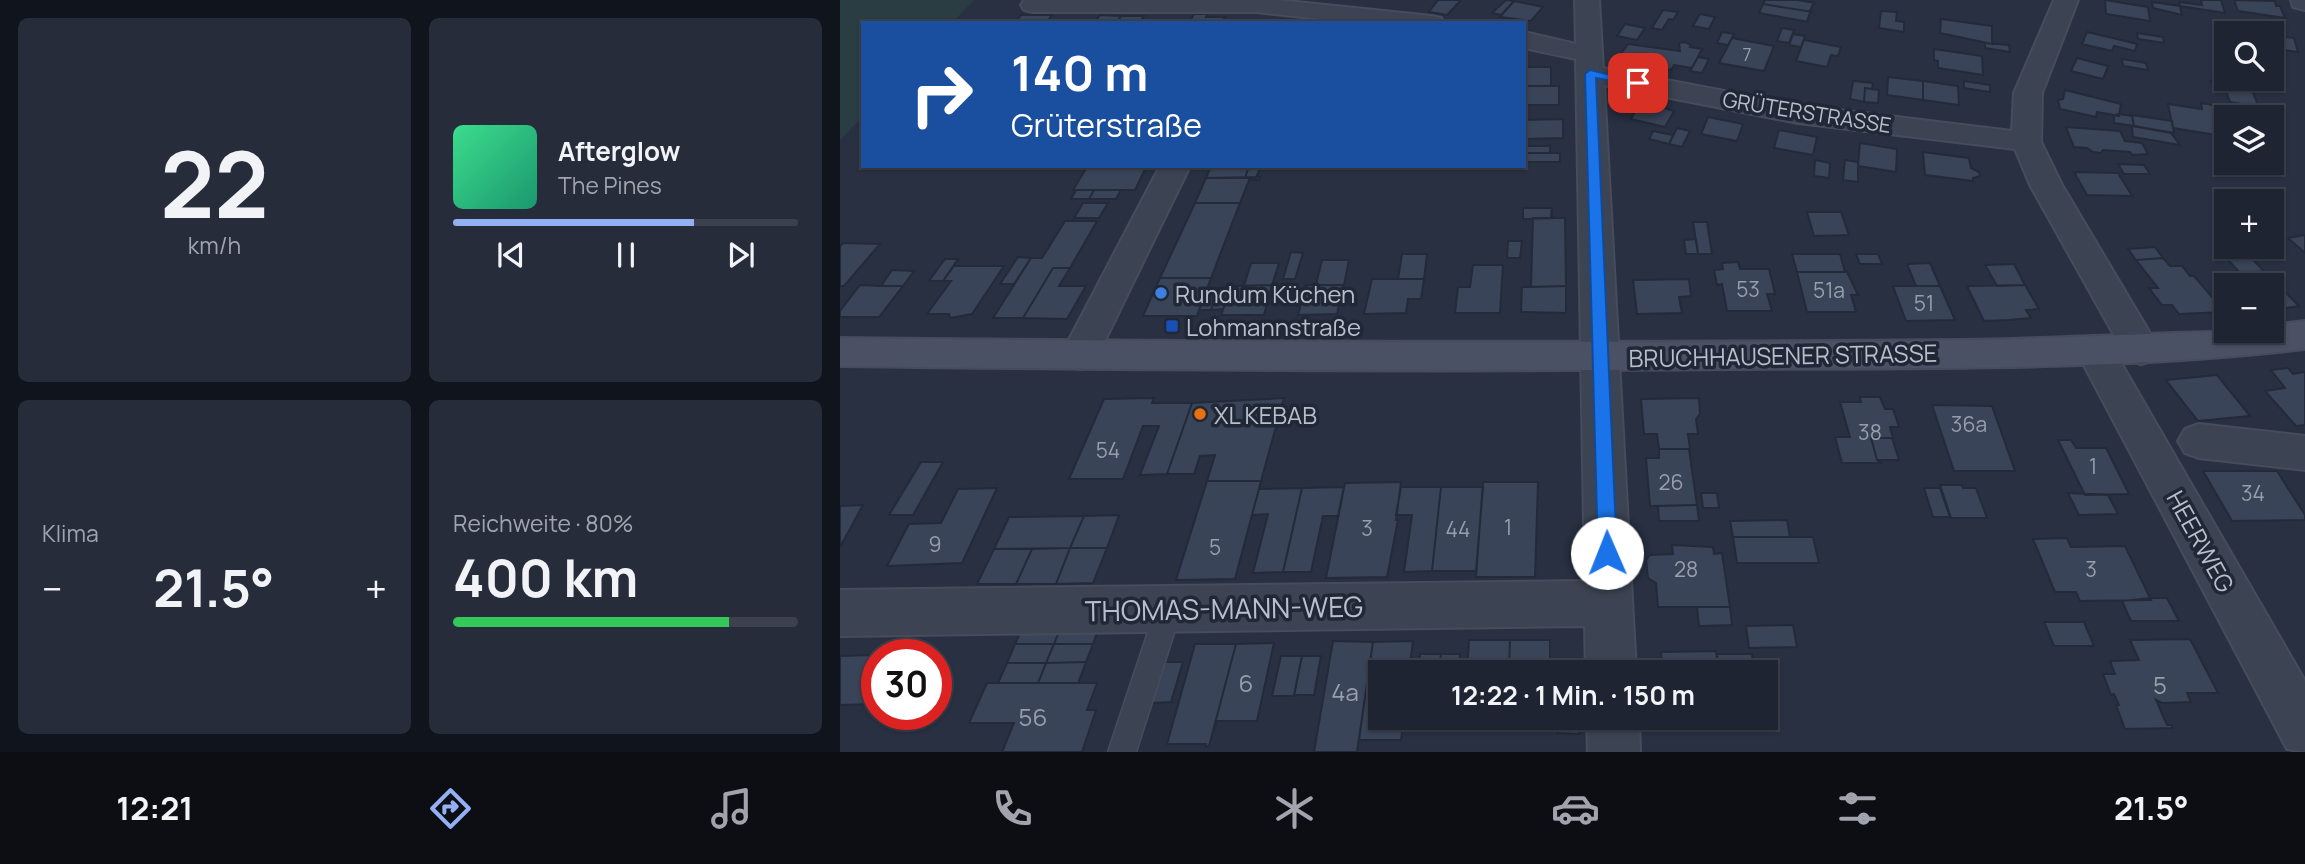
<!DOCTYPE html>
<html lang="de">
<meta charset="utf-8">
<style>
:root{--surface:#1e2432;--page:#262c3a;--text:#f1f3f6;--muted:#a1a4ac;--line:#3c414d;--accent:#94b0f5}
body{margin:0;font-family:Manrope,sans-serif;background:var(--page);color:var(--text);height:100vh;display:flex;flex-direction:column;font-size:26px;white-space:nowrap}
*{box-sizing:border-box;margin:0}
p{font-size:23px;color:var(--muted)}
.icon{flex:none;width:38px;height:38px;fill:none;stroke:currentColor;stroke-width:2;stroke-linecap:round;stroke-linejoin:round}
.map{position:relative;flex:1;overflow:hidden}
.sheet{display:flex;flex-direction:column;gap:18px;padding:18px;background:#10141c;width:840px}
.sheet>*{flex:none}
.banner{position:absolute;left:21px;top:21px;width:665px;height:147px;border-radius:0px;box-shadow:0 2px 5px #0004,0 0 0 2px var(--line);background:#1a4fa0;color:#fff;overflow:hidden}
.controls{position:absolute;left:1374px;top:21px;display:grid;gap:14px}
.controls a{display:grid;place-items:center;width:70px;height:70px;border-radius:0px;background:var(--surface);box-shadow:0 2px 5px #0004,0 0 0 2px var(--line);font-size:35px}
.speed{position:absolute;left:21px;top:639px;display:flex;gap:14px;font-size:35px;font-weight:700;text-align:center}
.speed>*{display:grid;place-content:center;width:91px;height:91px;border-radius:50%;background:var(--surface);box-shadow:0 2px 5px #0004,0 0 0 2px var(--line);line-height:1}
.speed .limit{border:10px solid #d22;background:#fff;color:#111}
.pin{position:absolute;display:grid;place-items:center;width:60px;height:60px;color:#fff;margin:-30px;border-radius:14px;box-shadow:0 4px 10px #0006}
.me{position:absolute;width:77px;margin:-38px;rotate:359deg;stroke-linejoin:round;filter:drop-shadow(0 0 5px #0008)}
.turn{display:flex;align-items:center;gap:24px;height:147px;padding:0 35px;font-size:32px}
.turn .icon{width:91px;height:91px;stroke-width:2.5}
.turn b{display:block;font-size:49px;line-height:60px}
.big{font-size:52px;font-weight:700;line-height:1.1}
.sheet .widget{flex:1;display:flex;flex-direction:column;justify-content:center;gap:10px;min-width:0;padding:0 24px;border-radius:10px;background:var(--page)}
.sheet .dial{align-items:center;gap:0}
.dial b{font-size:91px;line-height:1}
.song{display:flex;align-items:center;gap:21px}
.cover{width:84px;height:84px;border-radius:10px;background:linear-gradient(135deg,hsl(150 70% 55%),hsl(160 70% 35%))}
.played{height:7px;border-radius:4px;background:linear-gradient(90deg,var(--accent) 70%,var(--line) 70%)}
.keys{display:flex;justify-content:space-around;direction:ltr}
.heat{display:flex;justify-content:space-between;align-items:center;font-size:38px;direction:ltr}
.charge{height:10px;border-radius:5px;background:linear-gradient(90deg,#34c759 80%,var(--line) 0)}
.sheet .tiles{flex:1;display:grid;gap:18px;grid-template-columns:repeat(2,1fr)}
.trip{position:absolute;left:528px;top:660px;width:410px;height:70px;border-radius:0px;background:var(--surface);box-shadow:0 2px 5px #0004,0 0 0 2px var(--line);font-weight:700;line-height:70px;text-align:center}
.dock{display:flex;height:112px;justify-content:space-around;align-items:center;background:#0c0e14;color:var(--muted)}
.dock .icon{width:49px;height:49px}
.dock .selected{color:var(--accent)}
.dock b{font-size:32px;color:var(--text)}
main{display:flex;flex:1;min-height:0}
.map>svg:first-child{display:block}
.green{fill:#2a3d43}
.building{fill:#3a4458;stroke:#232a39;stroke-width:2}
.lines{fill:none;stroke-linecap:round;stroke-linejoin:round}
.lane-casing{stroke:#464c5b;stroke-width:3}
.street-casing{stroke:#464c5b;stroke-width:4}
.secondary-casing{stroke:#464c5b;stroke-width:4}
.lane{fill:#3c4352;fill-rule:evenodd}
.street{fill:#3c4352;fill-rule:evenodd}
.secondary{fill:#4a5164;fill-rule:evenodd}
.route{fill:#1a73e8;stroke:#114b97;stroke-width:2}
.shop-dot{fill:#3f7fe0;stroke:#202837;stroke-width:2.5}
.transit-dot{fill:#1a4fb4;stroke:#202837;stroke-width:2.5}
.food-dot{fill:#e8710a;stroke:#202837;stroke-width:2.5}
.labels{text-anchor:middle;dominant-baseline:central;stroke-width:7;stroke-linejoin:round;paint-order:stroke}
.far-number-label{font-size:18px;fill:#979eac}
.far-street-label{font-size:21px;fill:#b9becb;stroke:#202837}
.number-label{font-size:21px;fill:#979eac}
.poi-label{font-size:24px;fill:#b9becb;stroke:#202837;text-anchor:start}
.street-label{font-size:24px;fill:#b9becb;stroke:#202837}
.near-number-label{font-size:24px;fill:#979eac}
.near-street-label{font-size:28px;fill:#b9becb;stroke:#202837}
</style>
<main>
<section class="sheet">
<div class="tiles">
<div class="widget dial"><b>22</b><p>km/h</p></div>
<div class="widget">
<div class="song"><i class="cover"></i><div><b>Afterglow</b><p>The Pines</p></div></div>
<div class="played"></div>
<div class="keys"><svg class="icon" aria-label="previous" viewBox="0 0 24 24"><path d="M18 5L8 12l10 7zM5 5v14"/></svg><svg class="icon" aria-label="pause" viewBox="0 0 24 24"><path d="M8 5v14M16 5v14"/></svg><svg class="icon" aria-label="next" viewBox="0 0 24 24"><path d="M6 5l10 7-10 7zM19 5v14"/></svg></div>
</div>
<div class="widget"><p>Klima</p>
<div class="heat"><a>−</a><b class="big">21.5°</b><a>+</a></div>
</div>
<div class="widget"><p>Reichweite · 80%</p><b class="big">400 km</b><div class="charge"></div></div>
</div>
</section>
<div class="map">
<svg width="1465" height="752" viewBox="0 0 1465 752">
<rect width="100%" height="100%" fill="#283042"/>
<path class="green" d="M0,0H134L112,23H23V116L0,140Z"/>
<path class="building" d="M598,0H621L607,15L589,12Z
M666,0L674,1L661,15L652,13Z
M925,0H957L976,3L973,4L970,11L973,12L923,4Z
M1265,0L1308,7L1310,21L1266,14Z
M1361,0H1381L1385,13L1340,6L1339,2L1362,5Z
M1394,0L1435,1L1436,6H1440L1445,18L1398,11Z
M674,1L703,7L691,21L660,17Z
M1312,2L1340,6L1342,15L1313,8Z
M923,4L973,12L970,13L967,21L969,22L919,13Z
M823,10L838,12L833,20L829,19L822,30L812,28Z
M1041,11L1057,12L1056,21L1064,22V32L1039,28Z
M354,14H368L366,17H385L382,23H349Z
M860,14L875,17L869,29L853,26Z
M181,15H212L206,23H174Z
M260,15L281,16L276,23H254Z
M281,16H304L299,23H276Z
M1101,19L1152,26V44L1100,33Z
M785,24L805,28L797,40L777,36Z
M942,28L954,30L949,43L937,41Z
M882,32L894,34L888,45L877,43Z
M1247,32L1277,39L1297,44L1295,51L1274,46L1272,51L1242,44Z
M1297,33L1323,37L1324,43L1298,39Z
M953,34L965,36L961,47L949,45Z
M1432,35L1454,38L1458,52L1432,48Z
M892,38L934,46L924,71L879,63Z
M964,40L1001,47L998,56L991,55L987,67L956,61Z
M845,42L851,45L850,47L862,49L852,68L834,65L831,70L779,57L788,44L840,51L839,43Z
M1145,43L1169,45L1170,52L1145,48Z
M1094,49L1142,56L1143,75L1098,68V61L1094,60Z
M858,57L869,59L862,73L850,71Z
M1237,58L1268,66L1263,79L1231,71Z
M1282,59L1306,63L1308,70L1283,66Z
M684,67H711V86H684Z
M1380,75L1386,76V79H1407L1419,107L1390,102L1385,88L1371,81Z
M1048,77L1083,81V100L1047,95Z
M1013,81L1033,83L1032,89L1025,88L1024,102L1010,99Z
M1083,81L1118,86L1119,105L1083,100Z
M1124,81L1150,85V92L1124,88Z
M684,86H719V105H684Z
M1025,88L1039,90L1038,103L1024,102Z
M1225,90L1281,104L1279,116L1257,112L1256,117L1220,109L1218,100L1223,99Z
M800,103L814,105L834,111L825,127L791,119Z
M1361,103L1394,109L1396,117H1386V128L1374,126L1376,135L1333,128L1328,104L1362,109Z
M1279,114L1292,116L1294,126L1274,123V115Z
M1292,115L1332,121L1334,133L1294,126Z
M868,117L903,124L897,141L861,134Z
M723,119V138L684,139V120Z
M1292,126L1331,133L1340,145L1293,137Z
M1226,127L1280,131L1285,141L1302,143L1308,154L1292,155L1290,152L1263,150L1261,153L1253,152L1247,148L1234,147Z
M837,128L850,131L842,147L829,144Z
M939,130L977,137L973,155L934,148Z
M813,131L833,135L829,144L809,139Z
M1020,143L1057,149L1056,172L1018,166Z
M686,146H710V153H686Z
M1083,152L1129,158L1131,168L1139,172L1140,176L1133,178V181L1085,175Z
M686,153H720V162H686Z
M975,160L990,163L989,178L974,176Z
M1005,160L1018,162V182L1003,180Z
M1278,164L1304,165L1310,174H1284Z
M371,166H409L405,178H366Z
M409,166H421L416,178H405Z
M247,167H306L295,190H233Z
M1234,172L1278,173L1292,196L1247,195Z
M420,177L419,180H409L400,203H355L366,178Z
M236,190H254L249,199H231Z
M254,190H281L276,199H249Z
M243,203H268L259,218H234Z
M355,203H400L371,278H320Z
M683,208H712L711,216L715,218L683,219Z
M967,212H1001L1009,235L974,236Z
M693,218H725L726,286L691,287Z
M225,221H257L230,268H213L183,318H153L191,258H202Z
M853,222H867L872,254H858Z
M1465,235V253L1448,238Z
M856,239L858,254H846L844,240Z
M668,241H682L680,258H667Z
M3,243L40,244L4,286H0V247Z
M1315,247L1323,258L1296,260L1288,249Z
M1400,247L1424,271L1401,274L1378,249Z
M451,252L463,253L455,279H443Z
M562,254H587L584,279H558Z
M952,254H1000L1005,272H957Z
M1016,254H1038L1042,264H1020Z
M178,257L191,258L174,284H160Z
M1323,258L1330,266H1342L1350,276H1354L1385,312L1339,314L1332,305H1322L1309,288H1318L1296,260Z
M105,259H118L103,281H89Z
M482,260H509L504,285H476Z
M898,262L900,269H929L935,294H927L932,311H887L882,284L877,285L874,270L883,269L882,263Z
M411,263H439L432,285L404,286Z
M1090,263L1100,286H1076L1067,264Z
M1174,264L1185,285L1157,286L1145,265Z
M633,265H663L660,313H615L618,287H630Z
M114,266H164L132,314L110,318L109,314H87L111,281H103Z
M213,268H230L219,286H246L227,319L183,318Z
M52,270L74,271L63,286H41Z
M1424,271L1459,306L1432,310V285H1390L1381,276Z
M957,272H1007L1018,295H1011L1016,312H967Z
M320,278H371L357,316H303Z
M532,279H584L581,299H568L566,313L524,314Z
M849,279L851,296L839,297L842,313L797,314L793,280Z
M20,285L41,286H63L39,317H0V311Z
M432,285L424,315H381L392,286Z
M466,285H504L497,314L458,315Z
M1185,285L1199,309L1186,310L1191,318L1169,320L1144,321L1127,286Z
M726,286V313L681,312L682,287Z
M1053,286H1100L1115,320L1066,321Z
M367,288H378L371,310H359Z
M378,288H391L383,309L371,310Z
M1448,368L1453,374L1465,372V425L1456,426L1425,391L1445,388L1431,370Z
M1377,375L1410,416L1358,421L1326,380Z
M1020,397H1040L1045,409H1053L1059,427H1050L1053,438H1031L1037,460L1041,463H1002L995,437H1010L1000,402H1021Z
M314,398L312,403H352L327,474L300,475L319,426H303L283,479H229L264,399Z
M444,398L421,481H367L375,455L360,456L354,474H327L352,403Z
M859,398L860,414L856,419L858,434H848L850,449H819L817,434H804L801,399Z
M1092,405L1152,406L1175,471H1114Z
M1031,438H1052L1059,460H1037Z
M1218,440H1231L1236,448H1266L1289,494L1245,495Z
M849,449L857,505L810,506L806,458H819V449Z
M81,462H103L73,515H49Z
M1363,471H1437L1465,515V520L1392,521Z
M367,481H421L395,579L336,580Z
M561,482L556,520H558L547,577L486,578L505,483Z
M643,482H698L695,577H636Z
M1100,485H1122L1123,488H1136L1147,518H1111Z
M504,487L498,516H483L471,572H443L462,488Z
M561,487H601L592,571L564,572L572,515H556Z
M601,487H643L636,571H592Z
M157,488L122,563L47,566L69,524L101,523L118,489Z
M462,488L443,572L413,573L428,514L412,515L419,489Z
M1084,488H1100L1110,517H1093Z
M861,493H877L879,508H863Z
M1228,493L1268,495L1278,514L1239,515Z
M23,505L0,547V506Z
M857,505L859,521H819L818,506Z
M279,515L267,548H230L244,516Z
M244,516L230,548L154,549L169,517Z
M947,520L950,537H893L890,521Z
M893,537H973L979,563H897Z
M1227,538L1231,547L1285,546L1311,600L1240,601L1236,592H1215L1193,539Z
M832,545L873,547L874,554L882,553L890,607H818L816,583L808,578L806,560L810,555L833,554Z
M230,548L216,584H176L192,549Z
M230,548H267L253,583L216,584Z
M154,549H192L176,584H137Z
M1311,598H1327L1339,621H1291L1282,601Z
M857,607H890L892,625L859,626Z
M1204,622H1244L1254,646H1214Z
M222,624L214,644H175L184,625Z
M222,624H260L253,644H214Z
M953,625L957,647L909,648L906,626Z
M1350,639L1378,693H1347L1351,702L1322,703L1316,700L1327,725H1331L1333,728L1285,729L1276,705H1279L1274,694L1271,695L1263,674H1275L1270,661L1299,660L1290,640Z
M629,640H670L669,672H627Z
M670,640H710V672H669Z
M493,641L533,642L517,752H474Z
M573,641L569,672H541V718H564L561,740H519L533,642Z
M434,643L417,721H377L369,746L396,644Z
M175,644H214L206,663H167Z
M214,644H253L246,662L206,663Z
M355,644H396L369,746L365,747L366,744H327Z
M876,651L879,672H823L821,652Z
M580,654H601L599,672H578Z
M601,654H620L619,672H599Z
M877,654H912L914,672H879Z
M37,655V704L0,705V656Z
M441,656H462L454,696H432Z
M462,656H481L474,695H454Z
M246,662L238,683H198L206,663Z
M322,662H343L331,702L310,703Z
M167,663H206L198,683H158Z
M147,683H257L247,710H256L242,752H162L174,723H129Z
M717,718H739V734L717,733Z
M830,718H885L887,730L831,731Z"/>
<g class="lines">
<g class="lane-casing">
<path id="lane" d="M329,596L338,599L342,608L296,752H268L316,608L320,599Z"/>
</g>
<g class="street-casing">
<path id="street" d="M184,0H438L592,16L601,18L604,23H517L416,12H193L184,10L181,5Z
M735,0H759L763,68L958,105L1172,131L1174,93L1214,0H1238L1202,93L1201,142L1222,185L1320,350L1314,360L1301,364L1288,360L1190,185L1175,149L958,123L764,85L796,672H746L745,626L0,636V590L745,581L736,59L684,48V32L736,44Z
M1451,0H1465V10L1453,7Z
M320,166H350L253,365L240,369L227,365L221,355Z
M1256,338L1269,342L1465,681V752L1447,749L1237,352L1243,342Z
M1359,424L1465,436V470L1359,458L1345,453L1338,441L1345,429Z
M747,718H799L800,752H748Z"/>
</g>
<g class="secondary-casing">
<path id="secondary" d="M1465,321V349C1274,371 1083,368 891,369C594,372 297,370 0,366V338C374,342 749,343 1123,340C1226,339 1330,331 1432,331V325Z"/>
</g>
<use href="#lane" class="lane"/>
<use href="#street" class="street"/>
<use href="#secondary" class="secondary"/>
</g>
<path class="route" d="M750,70L804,83L798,86L756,78L777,553L774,559L767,562L761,559L758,553L745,74Z"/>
<circle class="shop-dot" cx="321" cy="293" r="7"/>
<rect class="transit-dot" x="325" y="319" width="14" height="14" rx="3.5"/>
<circle class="food-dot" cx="360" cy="414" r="7"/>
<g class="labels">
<g class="far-number-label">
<text x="907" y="54">7</text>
</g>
<g class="far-street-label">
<text transform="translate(967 112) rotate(9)">GRÜTERSTRASSE</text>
</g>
<g class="number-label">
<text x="908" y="289">53</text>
<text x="989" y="290">51a</text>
<text x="1084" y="303">51</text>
<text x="1129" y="424">36a</text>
<text x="1030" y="432">38</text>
<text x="268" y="450">54</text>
<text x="1253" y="466">1</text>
<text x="831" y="482">26</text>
<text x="1413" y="493">34</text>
<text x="668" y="527">1</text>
<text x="527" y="528">3</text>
<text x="618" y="529">44</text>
<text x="95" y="544">9</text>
<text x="375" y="547">5</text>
<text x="846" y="569">28</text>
<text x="1251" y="569">3</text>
</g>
<g class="poi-label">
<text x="335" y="293">Rundum Küchen</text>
<text x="346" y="326">Lohmannstraße</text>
<text x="374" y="414">XL KEBAB</text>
</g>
<g class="street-label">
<text transform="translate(943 355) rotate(-1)">BRUCHHAUSENER STRASSE</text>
<text transform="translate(1361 541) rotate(61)">HEERWEG</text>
</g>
<g class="near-number-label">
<text x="406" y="682">6</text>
<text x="1320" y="684">5</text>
<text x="505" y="691">4a</text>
<text x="193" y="716">56</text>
</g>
<g class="near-street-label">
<text transform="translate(384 608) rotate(-1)">THOMAS-MANN-WEG</text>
</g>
</g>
</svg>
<div class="controls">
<a><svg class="icon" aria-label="search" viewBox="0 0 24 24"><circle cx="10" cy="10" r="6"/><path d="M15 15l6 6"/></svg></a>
<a><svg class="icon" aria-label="layers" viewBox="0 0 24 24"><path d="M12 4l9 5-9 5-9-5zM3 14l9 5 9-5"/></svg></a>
<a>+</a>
<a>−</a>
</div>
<div class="speed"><div class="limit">30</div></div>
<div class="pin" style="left:798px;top:83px;background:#d93025"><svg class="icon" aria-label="arrive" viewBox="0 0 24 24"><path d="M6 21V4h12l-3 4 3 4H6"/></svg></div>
<svg class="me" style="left:767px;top:553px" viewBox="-20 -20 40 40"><circle r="19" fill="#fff"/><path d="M0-13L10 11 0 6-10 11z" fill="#1a73e8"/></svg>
<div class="trip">12:22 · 1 Min. · 150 m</div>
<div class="banner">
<div class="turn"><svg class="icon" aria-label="right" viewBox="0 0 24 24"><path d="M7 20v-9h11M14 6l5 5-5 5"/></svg><div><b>140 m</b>Grüterstraße</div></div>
</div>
</div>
</main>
<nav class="dock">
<b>12:21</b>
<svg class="icon selected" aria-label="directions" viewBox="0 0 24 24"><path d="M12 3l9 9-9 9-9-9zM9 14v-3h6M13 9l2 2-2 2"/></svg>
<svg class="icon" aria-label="music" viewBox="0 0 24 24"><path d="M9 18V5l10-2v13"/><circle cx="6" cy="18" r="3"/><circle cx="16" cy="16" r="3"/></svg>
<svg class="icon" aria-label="phone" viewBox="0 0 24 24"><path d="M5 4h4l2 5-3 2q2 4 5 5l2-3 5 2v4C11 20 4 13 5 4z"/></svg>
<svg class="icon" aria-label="climate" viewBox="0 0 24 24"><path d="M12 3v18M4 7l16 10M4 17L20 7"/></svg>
<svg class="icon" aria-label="car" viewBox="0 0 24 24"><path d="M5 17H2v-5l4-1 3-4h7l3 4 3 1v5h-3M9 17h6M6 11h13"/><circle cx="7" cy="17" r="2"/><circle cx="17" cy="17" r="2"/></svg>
<svg class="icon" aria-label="filters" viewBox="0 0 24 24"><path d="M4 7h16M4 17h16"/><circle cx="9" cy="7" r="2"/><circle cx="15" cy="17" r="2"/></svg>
<b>21.5°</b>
</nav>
